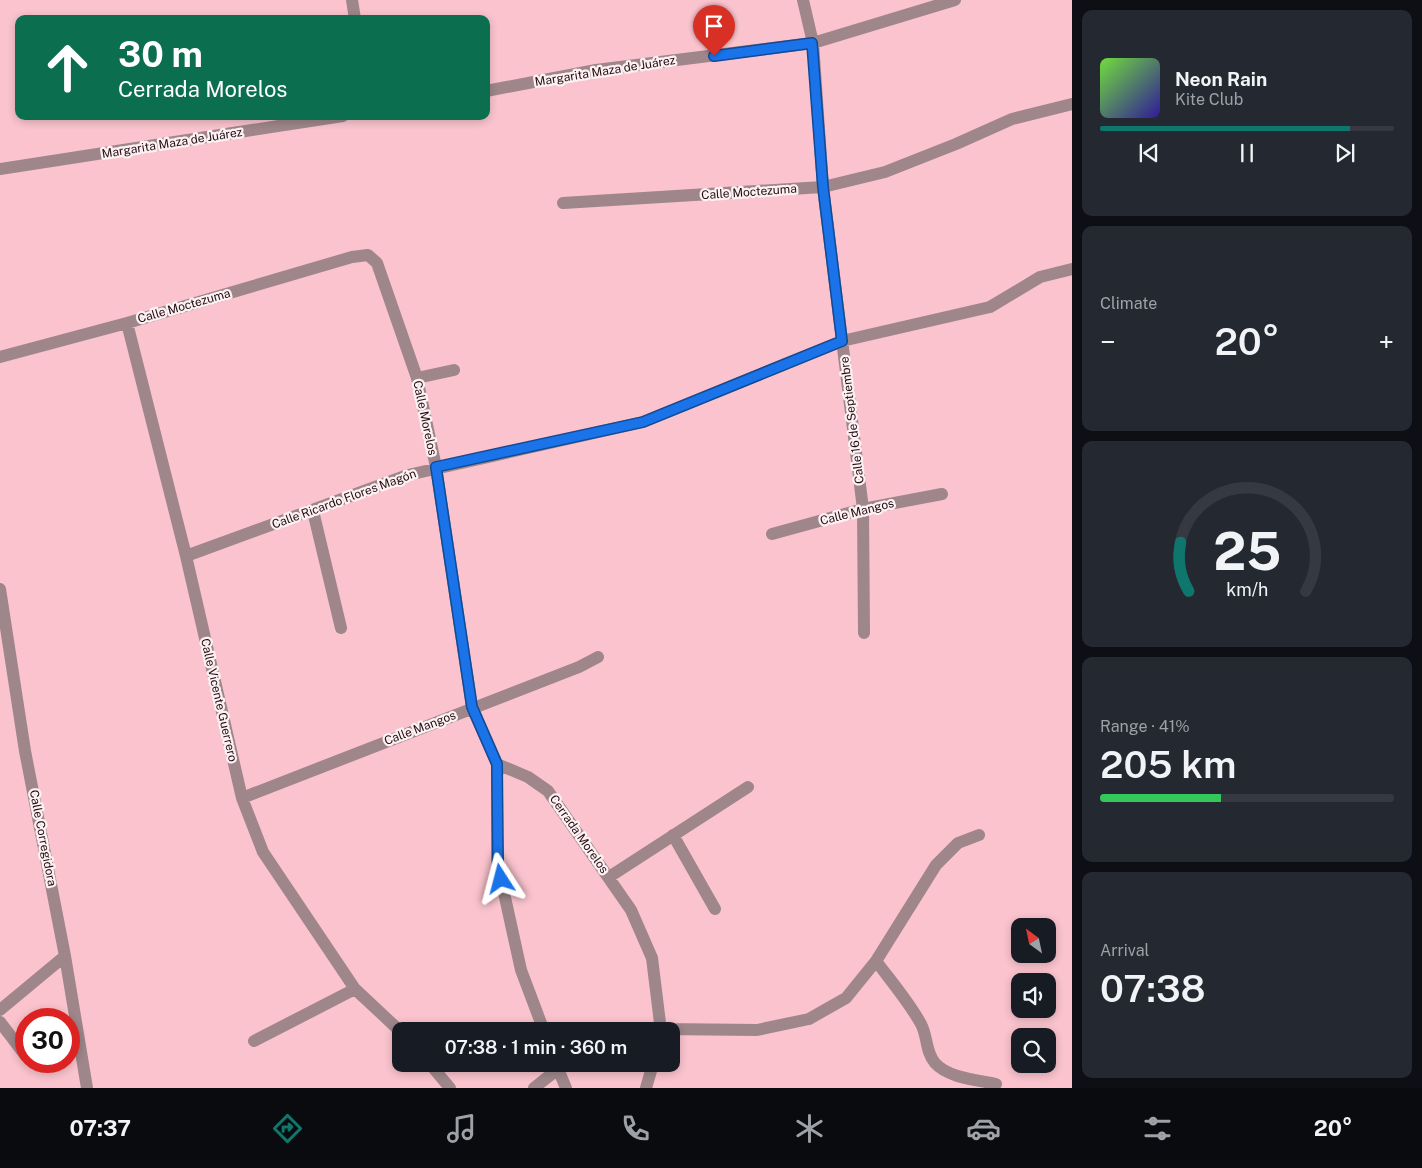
<!DOCTYPE html>
<meta charset="utf-8">
<style>
:root{--surface:#171b24;--page:#242831;--text:#f1f3f6;--muted:#9ea1a6;--line:#363941;--accent:#0f766e}
body{margin:0;font-family:"Public Sans",sans-serif;background:var(--page);color:var(--text);height:100vh;display:flex;flex-direction:column;font-size:19px;white-space:nowrap}
*{box-sizing:border-box;margin:0}
p{font-size:16px;color:var(--muted)}
.icon{flex:none;width:28px;height:28px;fill:none;stroke:currentColor;stroke-width:2;stroke-linecap:round;stroke-linejoin:round}
.map{position:relative;flex:1;overflow:hidden}
.panel{display:flex;flex-direction:column;gap:10px;padding:10px;background:#0d0f14;width:350px}
.panel>*{flex:none}
.hud{position:absolute;left:15px;top:15px;width:475px;height:105px;border-radius:10px;box-shadow:0 2px 8px #0003;background:#0b6e4f;color:#fff;overflow:hidden}
.needle{width:32px;rotate:327deg}
.controls{position:absolute;left:1011px;top:918px;display:grid;gap:10px}
.controls a{display:grid;place-items:center;width:45px;height:45px;border-radius:10px;background:var(--surface);box-shadow:0 2px 8px #0003;font-size:25px}
.speed{position:absolute;left:15px;top:1008px;display:flex;gap:10px;font-size:25px;font-weight:700;text-align:center}
.speed>*{display:grid;place-content:center;width:65px;height:65px;border-radius:50%;background:var(--surface);box-shadow:0 2px 8px #0003;line-height:1}
.speed .limit{border:8px solid #d22;background:#fff;color:#111}
.pin{position:absolute;display:grid;place-items:center;width:42px;height:42px;color:#fff;margin:-51px -21px;border-radius:50% 50% 50% 0;rotate:-45deg;box-shadow:0 0 5px #0007}
.pin .icon{rotate:45deg}
.me{position:absolute;width:55px;margin:-28px;rotate:351deg;stroke-linejoin:round;filter:drop-shadow(0 0 4px #0008)}
.turn{display:flex;align-items:center;gap:18px;height:105px;padding:0 20px;font-size:22px}
.turn .icon{width:65px;height:65px;stroke-width:2.5}
.turn b{display:block;font-size:35px;line-height:42px}
.big{font-size:38px;font-weight:600;line-height:1.1}
.panel .widget{flex:1;display:flex;flex-direction:column;justify-content:center;gap:8px;min-width:0;padding:0 18px;border-radius:10px;background:var(--page)}
.panel .dial{align-items:center;gap:0}
.dial svg{height:130px;overflow:visible;fill:none;stroke:var(--line);stroke-width:7;stroke-linecap:round;text-anchor:middle}
.dial text{fill:var(--text);stroke:none}
.song{display:flex;align-items:center;gap:15px}
.cover{width:60px;height:60px;border-radius:8px;background:linear-gradient(135deg,hsl(100 70% 55%),hsl(250 70% 35%))}
.played{height:5px;border-radius:2px;background:linear-gradient(90deg,var(--accent) 85%,var(--line) 85%)}
.keys{display:flex;justify-content:space-around;direction:ltr}
.heat{display:flex;justify-content:space-between;align-items:center;font-size:28px;direction:ltr}
.charge{height:8px;border-radius:4px;background:linear-gradient(90deg,#34c759 41%,var(--line) 0)}
.trip{position:absolute;left:392px;top:1022px;width:288px;height:50px;border-radius:10px;background:var(--surface);box-shadow:0 2px 8px #0003;font-weight:600;line-height:50px;text-align:center}
.tab-bar{display:flex;height:80px;justify-content:space-around;align-items:center;background:#090b0e;color:var(--muted)}
.tab-bar .icon{width:35px;height:35px}
.tab-bar .on{color:var(--accent)}
.tab-bar b{font-size:22px;color:var(--text)}
main{display:flex;flex:1;min-height:0}
.map>svg:first-child{display:block}
.lines{fill:none;stroke-linecap:round;stroke-linejoin:round}
.minor{stroke:#9e868a;stroke-width:12}
.route-casing{stroke:#114b97;stroke-width:12}
.route{stroke:#1a73e8;stroke-width:9}
.labels{text-anchor:middle;dominant-baseline:central;stroke-width:4.5;stroke-linejoin:round;paint-order:stroke}
.street-label{font-size:12px;fill:#210e12;stroke:#fdf1f3}
</style>
<main>
<div class="map">
<svg width="1072" height="1088" viewBox="0 0 1072 1088">
<rect width="100%" height="100%" fill="#fac3cd"/>
<g class="lines">
<path class="minor" d="M352,0L355,19
M803,0L813,43L823,187L863,509L864,633
M486,91L596,70L813,43L955,0
M0,169L343,116
M563,203L823,187L885,172L956,144L1012,119L1072,104
M127,323L186,556L242,798L263,852L355,989L401,1032
M0,357L127,323L352,257L368,255L377,263L417,378L436,467L472,707L497,764L528,777L548,791L631,910L652,958L661,1031
M417,378L454,370
M313,511L341,628
M772,534L863,509L942,494
M186,556L408,475L643,422L842,341L990,307L1040,277L1072,269
M0,589L25,751L65,956L87,1088
M497,764V861L521,970L544,1031
M242,798L579,667L598,657
M673,835L715,909
M609,877L748,787
M876,961C891,981 909,1002 921,1024C928,1037 925,1051 935,1063C948,1078 978,1080 996,1084
M0,1010L65,956
M0,1022L26,1056
M662,1029L757,1030L809,1019L846,998L876,961L936,865L958,843L979,835
M254,1041L355,989
M430,1064L450,1088
M556,1064L566,1088
M534,1088L558,1069
M646,1088L653,1064"/>
</g>
<g class="lines">
<g class="route-casing">
<path id="route" d="M501,879L498,861L497,764L472,707L436,467L643,422L842,341L823,187L812,43L714,56"/>
</g>
<use href="#route" class="route"/>
</g>
<g class="labels">
<g class="street-label">
<text transform="translate(605 71) rotate(-9)">Margarita Maza de Juárez</text>
<text transform="translate(172 143) rotate(-9)">Margarita Maza de Juárez</text>
<text transform="translate(749 192) rotate(-4)">Calle Moctezuma</text>
<text transform="translate(184 306) rotate(-16)">Calle Moctezuma</text>
<text transform="translate(425 418) rotate(78)">Calle Morelos</text>
<text transform="translate(852 420) rotate(-97)">Calle 16 de Septiembre</text>
<text transform="translate(344 499) rotate(-20)">Calle Ricardo Flores Magón</text>
<text transform="translate(857 512) rotate(-14)">Calle Mangos</text>
<text transform="translate(219 700) rotate(77)">Calle Vicente Guerrero</text>
<text transform="translate(420 728) rotate(-21)">Calle Mangos</text>
<text transform="translate(579 834) rotate(55)">Cerrada Morelos</text>
<text transform="translate(43 838) rotate(79)">Calle Corregidora</text>
</g>
</g>
</svg>
<div class="controls">
<a><svg class="needle" viewBox="-14 -14 28 28"><path d="M0-13l5 13h-10z" fill="#e53935"/><path d="M0 13l5-13h-10z" fill="#9ea1a6"/></svg></a>
<a><svg class="icon" aria-label="sound" viewBox="0 0 24 24"><path d="M4 9h4l5-4v14l-5-4H4zM17 9q2 3 0 6"/></svg></a>
<a><svg class="icon" aria-label="search" viewBox="0 0 24 24"><circle cx="10" cy="10" r="6"/><path d="M15 15l6 6"/></svg></a>
</div>
<div class="speed"><div class="limit">30</div></div>
<div class="pin" style="left:714px;top:56px;background:#d93025"><svg class="icon" aria-label="arrive" viewBox="0 0 24 24"><path d="M6 21V4h12l-3 4 3 4H6"/></svg></div>
<svg class="me" style="left:501px;top:879px" viewBox="-20 -20 40 40"><path d="M0-17L14 15 0 8-14 15z" fill="#1a73e8" stroke="#fff" stroke-width="4"/></svg>
<div class="trip">07:38 · 1 min · 360 m</div>
<div class="hud">
<div class="turn"><svg class="icon" aria-label="ahead" viewBox="0 0 24 24"><path d="M12 20V5M6 11l6-6 6 6"/></svg><div><b>30 m</b>Cerrada Morelos</div></div>
</div>
</div>
<section class="panel">
<div class="widget">
<div class="song"><i class="cover"></i><div><b>Neon Rain</b><p>Kite Club</p></div></div>
<div class="played"></div>
<div class="keys"><svg class="icon" aria-label="previous" viewBox="0 0 24 24"><path d="M18 5L8 12l10 7zM5 5v14"/></svg><svg class="icon" aria-label="pause" viewBox="0 0 24 24"><path d="M8 5v14M16 5v14"/></svg><svg class="icon" aria-label="next" viewBox="0 0 24 24"><path d="M6 5l10 7-10 7zM19 5v14"/></svg></div>
</div>
<div class="widget"><p>Climate</p>
<div class="heat"><a>−</a><b class="big">20°</b><a>+</a></div>
</div>
<div class="widget dial"><svg viewBox="0 0 100 80">
<path d="M14 69A42 42 0 1 1 86 69"/>
<path d="M14 69A42 42 0 0 1 9 39" stroke="#0f766e"/>
<text x="50" y="56" font-size="32" font-weight="700">25</text>
<text x="50" y="72" font-size="11">km/h</text>
</svg></div>
<div class="widget"><p>Range · 41%</p><b class="big">205 km</b><div class="charge"></div></div>
<div class="widget"><p>Arrival</p><b class="big">07:38</b></div>
</section>
</main>
<nav class="tab-bar">
<b>07:37</b>
<svg class="icon on" aria-label="directions" viewBox="0 0 24 24"><path d="M12 3l9 9-9 9-9-9zM9 14v-3h6M13 9l2 2-2 2"/></svg>
<svg class="icon" aria-label="music" viewBox="0 0 24 24"><path d="M9 18V5l10-2v13"/><circle cx="6" cy="18" r="3"/><circle cx="16" cy="16" r="3"/></svg>
<svg class="icon" aria-label="phone" viewBox="0 0 24 24"><path d="M5 4h4l2 5-3 2q2 4 5 5l2-3 5 2v4C11 20 4 13 5 4z"/></svg>
<svg class="icon" aria-label="climate" viewBox="0 0 24 24"><path d="M12 3v18M4 7l16 10M4 17L20 7"/></svg>
<svg class="icon" aria-label="car" viewBox="0 0 24 24"><path d="M5 17H2v-5l4-1 3-4h7l3 4 3 1v5h-3M9 17h6M6 11h13"/><circle cx="7" cy="17" r="2"/><circle cx="17" cy="17" r="2"/></svg>
<svg class="icon" aria-label="filters" viewBox="0 0 24 24"><path d="M4 7h16M4 17h16"/><circle cx="9" cy="7" r="2"/><circle cx="15" cy="17" r="2"/></svg>
<b>20°</b>
</nav>
